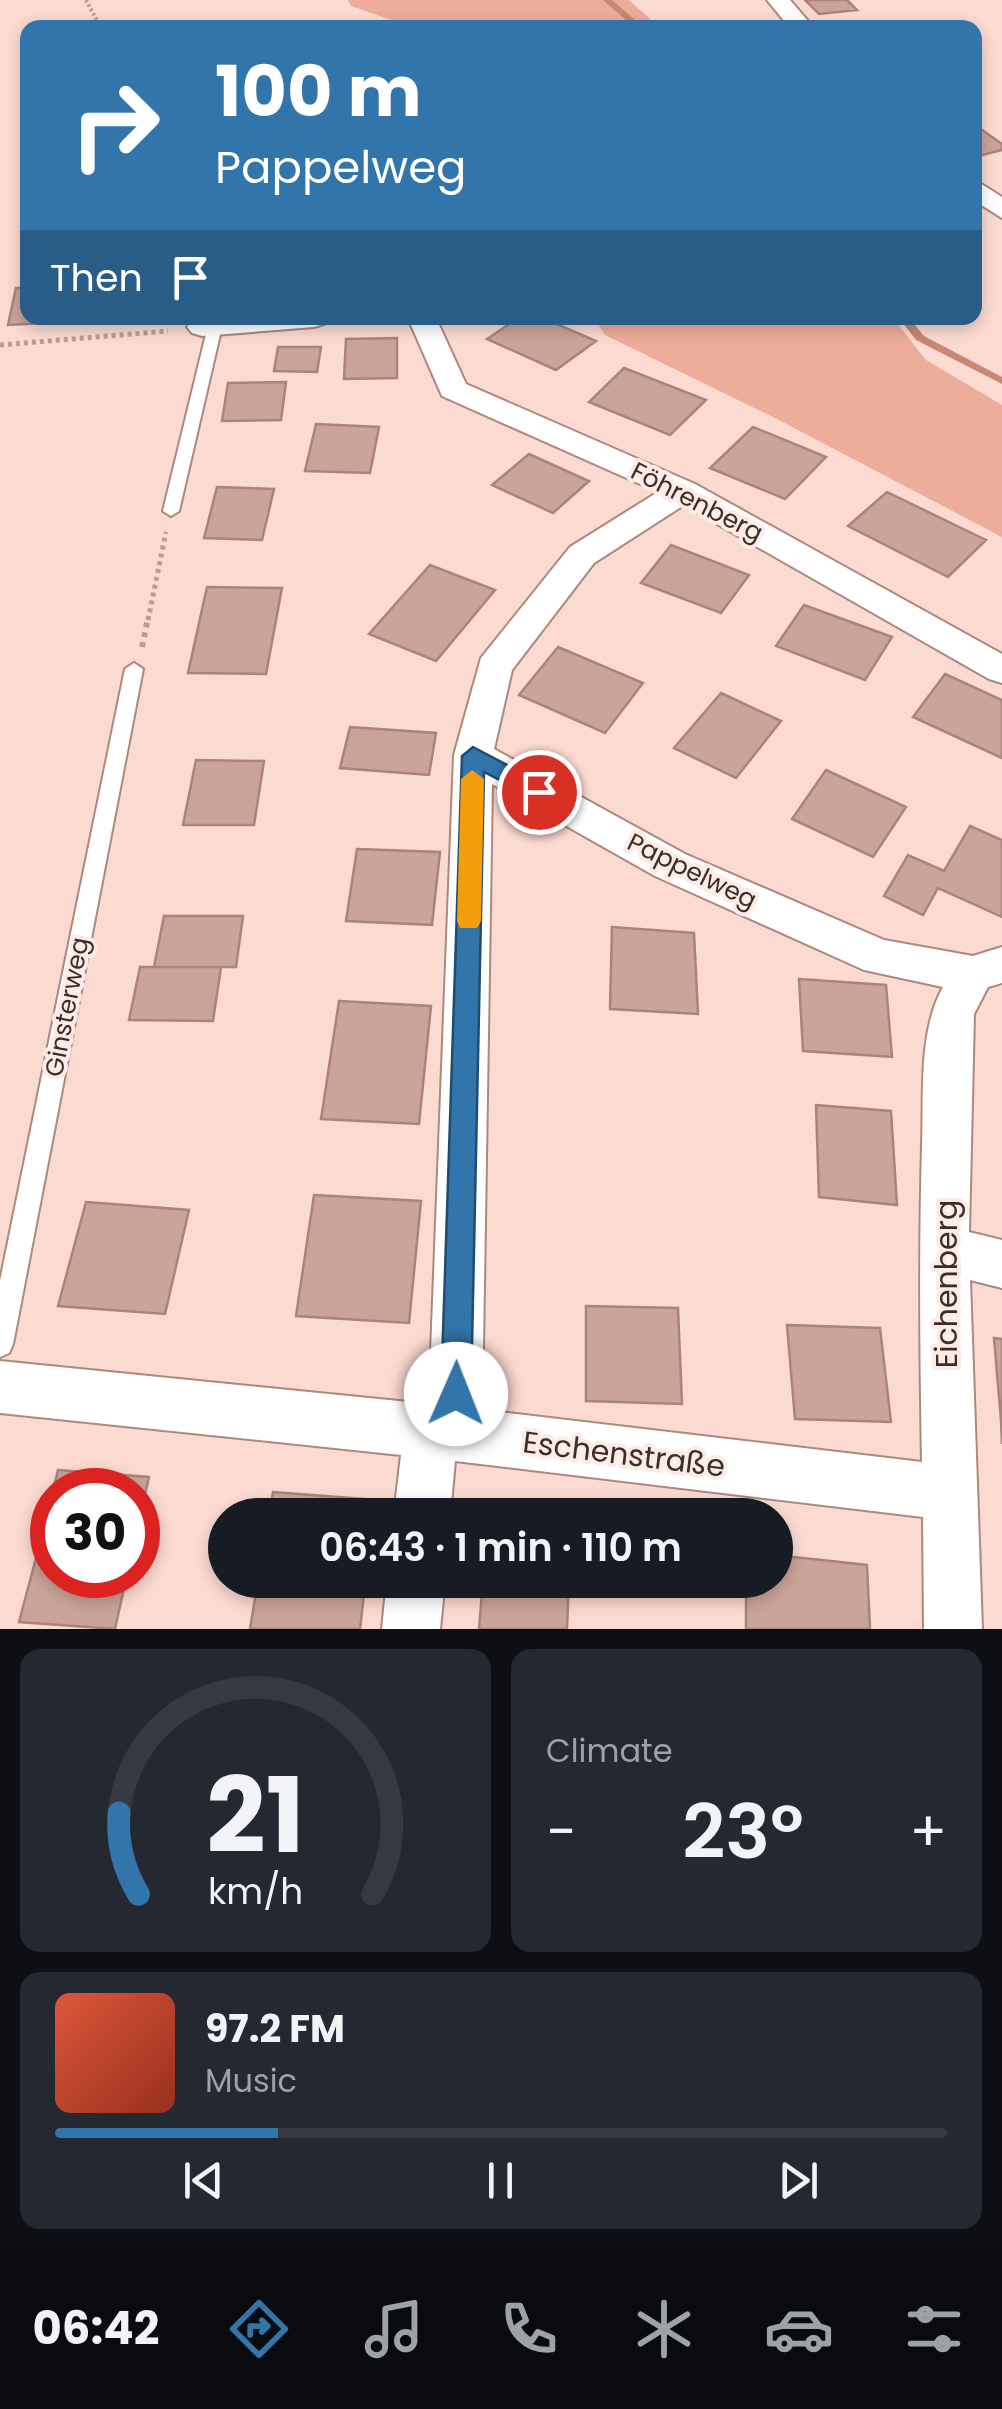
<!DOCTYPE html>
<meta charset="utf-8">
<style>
:root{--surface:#171b24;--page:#242831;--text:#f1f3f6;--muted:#9ea1a6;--line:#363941;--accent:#3275ab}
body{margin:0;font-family:Poppins,sans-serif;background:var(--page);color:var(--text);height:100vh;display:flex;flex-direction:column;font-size:38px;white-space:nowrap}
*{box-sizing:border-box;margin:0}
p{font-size:32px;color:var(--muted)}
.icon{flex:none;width:55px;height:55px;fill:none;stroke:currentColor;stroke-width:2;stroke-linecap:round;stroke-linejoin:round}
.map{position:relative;height:1629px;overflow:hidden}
.panel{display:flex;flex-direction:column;gap:20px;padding:20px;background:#0d0f14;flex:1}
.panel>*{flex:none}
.hud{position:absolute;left:20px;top:20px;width:962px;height:305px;border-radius:20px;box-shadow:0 5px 15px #0003;background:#3275ab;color:#fff;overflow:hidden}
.speed{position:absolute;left:30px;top:1468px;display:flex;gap:20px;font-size:50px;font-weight:700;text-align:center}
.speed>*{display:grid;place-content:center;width:130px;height:130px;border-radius:50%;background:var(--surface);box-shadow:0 5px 15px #0003;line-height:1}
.speed .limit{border:15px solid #d22;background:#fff;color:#111}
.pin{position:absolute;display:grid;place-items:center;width:85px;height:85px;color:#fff;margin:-42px;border:5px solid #fff;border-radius:50%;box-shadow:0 2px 10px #0007}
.me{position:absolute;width:110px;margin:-55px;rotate:1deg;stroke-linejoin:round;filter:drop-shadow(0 0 8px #0008)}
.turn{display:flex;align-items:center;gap:35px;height:210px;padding:0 30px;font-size:45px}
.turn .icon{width:130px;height:130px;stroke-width:2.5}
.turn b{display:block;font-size:70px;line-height:85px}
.then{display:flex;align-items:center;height:95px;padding:0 30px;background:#0003;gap:20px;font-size:38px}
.big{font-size:75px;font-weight:600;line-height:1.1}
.panel .tile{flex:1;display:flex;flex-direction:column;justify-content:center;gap:15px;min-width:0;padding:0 35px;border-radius:20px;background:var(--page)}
.panel .dial{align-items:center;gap:0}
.dial svg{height:260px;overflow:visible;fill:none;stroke:var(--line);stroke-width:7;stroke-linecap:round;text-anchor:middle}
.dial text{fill:var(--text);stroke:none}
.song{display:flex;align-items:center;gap:30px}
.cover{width:120px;height:120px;border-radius:15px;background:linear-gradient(135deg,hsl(10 70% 55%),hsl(10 70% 35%))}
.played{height:10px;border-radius:5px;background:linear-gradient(90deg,var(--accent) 25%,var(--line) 25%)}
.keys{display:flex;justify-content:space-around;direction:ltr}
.heat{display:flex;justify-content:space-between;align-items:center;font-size:55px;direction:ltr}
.panel .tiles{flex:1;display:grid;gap:20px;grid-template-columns:1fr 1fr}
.tile:last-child{grid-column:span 2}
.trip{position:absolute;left:208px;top:1498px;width:585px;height:100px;border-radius:50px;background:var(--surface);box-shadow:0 5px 15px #0003;font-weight:600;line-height:100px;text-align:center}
.tabs{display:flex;height:160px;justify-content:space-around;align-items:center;background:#090b0e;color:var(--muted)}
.tabs .icon{width:70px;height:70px}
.tabs .current{color:var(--accent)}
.tabs b{font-size:45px;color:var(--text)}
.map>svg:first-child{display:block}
.green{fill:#ecad9b}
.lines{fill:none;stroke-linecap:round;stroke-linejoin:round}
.stream{fill:#c98775;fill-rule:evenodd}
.building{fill:#cba499;stroke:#aa847a;stroke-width:2.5}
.service-casing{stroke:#ad887d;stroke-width:4}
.minor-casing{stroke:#ad887d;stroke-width:4}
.path-far2{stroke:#b99e97;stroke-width:4;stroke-dasharray:2.5 2.5;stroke-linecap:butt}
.path-far1{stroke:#b99e97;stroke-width:5;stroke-dasharray:4 4;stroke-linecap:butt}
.path{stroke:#b99e97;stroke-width:6;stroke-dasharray:5 5;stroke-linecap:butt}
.service{fill:#fff;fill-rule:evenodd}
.minor{fill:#fff;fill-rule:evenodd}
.route{fill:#3275ab;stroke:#204c6f;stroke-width:2.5}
.slow{fill:#f59e0b}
.labels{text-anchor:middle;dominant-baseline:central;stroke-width:8;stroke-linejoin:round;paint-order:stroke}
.street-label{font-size:25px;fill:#3d2d29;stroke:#fcebe7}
.near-street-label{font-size:30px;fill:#3d2d29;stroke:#fcebe7}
</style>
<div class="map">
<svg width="1002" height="1629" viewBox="0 0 1002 1629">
<rect width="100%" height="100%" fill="#fbdad1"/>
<path class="green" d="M348,0H629L659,27H398L403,24L351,6Z
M594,318H893L926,360L1002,405V537L775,418L605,335Z"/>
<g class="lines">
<path class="stream" d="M603,0H612L644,28H635Z
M899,318H909L924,336L1002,377V384L916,340Z"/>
</g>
<path class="building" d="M805,0H847L857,10L819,14Z
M975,125L1002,144V150L975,157Z
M16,288H28V318H85L84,321L8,325Z
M518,318H543L596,341L556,370L487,339Z
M397,338V378L344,379L346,339Z
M278,347H321L317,372L274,371Z
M624,368L706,400L670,435L589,402Z
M286,382L281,420L222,421L228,383Z
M316,424L379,427L370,473L305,471Z
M753,427L826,457L785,499L710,468Z
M529,454L562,469L589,481L553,513L492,485Z
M217,487L274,489L262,540L204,538Z
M887,492L986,540L948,577L848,526Z
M671,545L749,575L721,613L641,583Z
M430,565L495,590L436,661L369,634Z
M207,587L282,588L266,674L188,673Z
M804,605L892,637L865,680L776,646Z
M558,647L643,683L605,733L519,695Z
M945,674L1002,700V758L913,717Z
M721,693L781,721L736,778L674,748Z
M350,727L436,733L429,775L340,768Z
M196,760L264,761L254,825H183Z
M826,770L906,807L873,857L792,819Z
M970,826L1002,840V917L938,888L923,915L884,896L908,855L944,871Z
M357,849L440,852L432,925L346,921Z
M164,916H243L236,967H154Z
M612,927L694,933L698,1014L610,1009Z
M140,967H221L213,1021L129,1020Z
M799,979L886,985L892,1057L803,1051Z
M339,1001L431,1006L419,1124L321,1119Z
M816,1105L891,1111L897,1205L819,1197Z
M314,1195L421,1201L409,1323L296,1316Z
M86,1202L189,1210L165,1314L58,1306Z
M586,1306L678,1308L682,1404L586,1401Z
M787,1325L880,1328L891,1422L795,1419Z
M994,1338L1002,1339V1444L1001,1420Z
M58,1470L149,1477L138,1526V1490H53Z
M52,1492V1545L40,1543Z
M273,1492L376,1500L374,1515H269Z
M40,1543L52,1545V1575H127L115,1629L19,1622Z
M775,1555L867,1565L870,1629H746V1580H775Z
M258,1580L365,1586L360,1629H250Z
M483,1580H569L567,1629H479Z"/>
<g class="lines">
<g class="service-casing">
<path id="service" d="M215,322L222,326L179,511L171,516L163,511L208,326Z
M134,663L143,669L13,1344L9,1353L0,1357V1281L125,669Z"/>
</g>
<g class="minor-casing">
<path id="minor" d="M767,0H790L814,28H790Z
M975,180L1002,197V218L975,201Z
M202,318H328L324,324L314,327L202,336L192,333L187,327L192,321Z
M408,318H436L466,384L695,484L1002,654V683L989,679L684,505L594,563L512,670L494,749L685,854L884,940L973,956L1002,947V983L988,987L974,1014L969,1232L1002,1240V1288L970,1280L982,1629H924L923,1517L455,1461L450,1515H394L401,1455L0,1413V1361L429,1404L454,755L481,658L570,547L658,492L442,396ZM492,784L655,876L864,970L943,987C918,1032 924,1094 922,1145C919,1251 920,1356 922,1462L482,1410Z
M387,1580H445L440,1629H382Z"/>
</g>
<path class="path-far2" d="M86,0L101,28"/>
<path class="path-far1" d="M0,345L168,331
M148,620L166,532"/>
<path class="path" d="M142,647L148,618"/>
<use href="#service" class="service"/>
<use href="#minor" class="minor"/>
</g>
<path class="route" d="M473,747L547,786L550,792L539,800L484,772L471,1394L467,1405L456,1409L446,1405L441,1394L462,756Z"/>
<path class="slow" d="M472,770L484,779L481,921L477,928H460L457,921L461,779Z"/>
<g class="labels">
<g class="street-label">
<text transform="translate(697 502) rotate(27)">Föhrenberg</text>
<text transform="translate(692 871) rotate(26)">Pappelweg</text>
<text transform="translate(67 1007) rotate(-79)">Ginsterweg</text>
</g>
<g class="near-street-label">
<text transform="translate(946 1284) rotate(-90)">Eichenberg</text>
<text transform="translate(624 1454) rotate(7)">Eschenstraße</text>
</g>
</g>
</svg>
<div class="speed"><div class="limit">30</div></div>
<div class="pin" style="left:539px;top:792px;background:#d93025"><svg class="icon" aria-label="arrive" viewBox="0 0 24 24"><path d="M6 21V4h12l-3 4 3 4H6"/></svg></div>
<svg class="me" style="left:456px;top:1394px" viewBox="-20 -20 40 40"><circle r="19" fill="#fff"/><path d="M0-13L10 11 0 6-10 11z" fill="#3275ab"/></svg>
<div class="trip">06:43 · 1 min · 110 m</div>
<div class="hud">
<div class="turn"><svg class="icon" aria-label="right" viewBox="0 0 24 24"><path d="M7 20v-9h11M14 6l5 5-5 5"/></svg><div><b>100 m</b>Pappelweg</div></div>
<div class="then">Then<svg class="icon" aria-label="arrive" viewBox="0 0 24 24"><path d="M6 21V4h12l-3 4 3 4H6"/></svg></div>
</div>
</div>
<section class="panel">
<div class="tiles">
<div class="tile dial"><svg viewBox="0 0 100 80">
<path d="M14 69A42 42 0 1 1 86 69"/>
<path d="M14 69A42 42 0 0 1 8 44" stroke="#3275ab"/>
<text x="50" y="56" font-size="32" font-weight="700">21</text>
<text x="50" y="72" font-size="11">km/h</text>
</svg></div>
<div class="tile"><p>Climate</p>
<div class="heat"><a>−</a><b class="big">23°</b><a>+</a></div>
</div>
<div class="tile">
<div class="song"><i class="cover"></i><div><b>97.2 FM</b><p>Music</p></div></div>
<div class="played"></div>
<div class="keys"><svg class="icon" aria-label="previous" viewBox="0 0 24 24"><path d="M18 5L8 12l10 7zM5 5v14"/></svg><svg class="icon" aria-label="pause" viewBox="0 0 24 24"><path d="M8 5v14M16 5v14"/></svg><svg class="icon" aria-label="next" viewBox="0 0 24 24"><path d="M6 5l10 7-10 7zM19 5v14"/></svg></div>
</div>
</div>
</section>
<nav class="tabs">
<b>06:42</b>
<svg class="icon current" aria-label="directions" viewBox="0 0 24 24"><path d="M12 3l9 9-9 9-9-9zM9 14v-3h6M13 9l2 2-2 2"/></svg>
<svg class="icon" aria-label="music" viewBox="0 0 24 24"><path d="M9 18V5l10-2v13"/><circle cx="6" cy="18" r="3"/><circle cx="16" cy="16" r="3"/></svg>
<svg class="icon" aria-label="phone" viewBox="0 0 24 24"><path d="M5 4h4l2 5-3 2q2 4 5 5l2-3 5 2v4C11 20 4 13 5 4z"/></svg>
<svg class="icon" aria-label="climate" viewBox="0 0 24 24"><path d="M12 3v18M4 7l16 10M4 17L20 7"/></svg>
<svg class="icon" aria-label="car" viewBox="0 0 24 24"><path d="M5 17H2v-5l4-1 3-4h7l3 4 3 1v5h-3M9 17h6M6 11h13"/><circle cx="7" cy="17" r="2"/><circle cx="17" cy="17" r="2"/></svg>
<svg class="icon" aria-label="filters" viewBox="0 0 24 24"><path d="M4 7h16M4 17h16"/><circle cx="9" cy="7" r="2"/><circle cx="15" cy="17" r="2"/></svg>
</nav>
